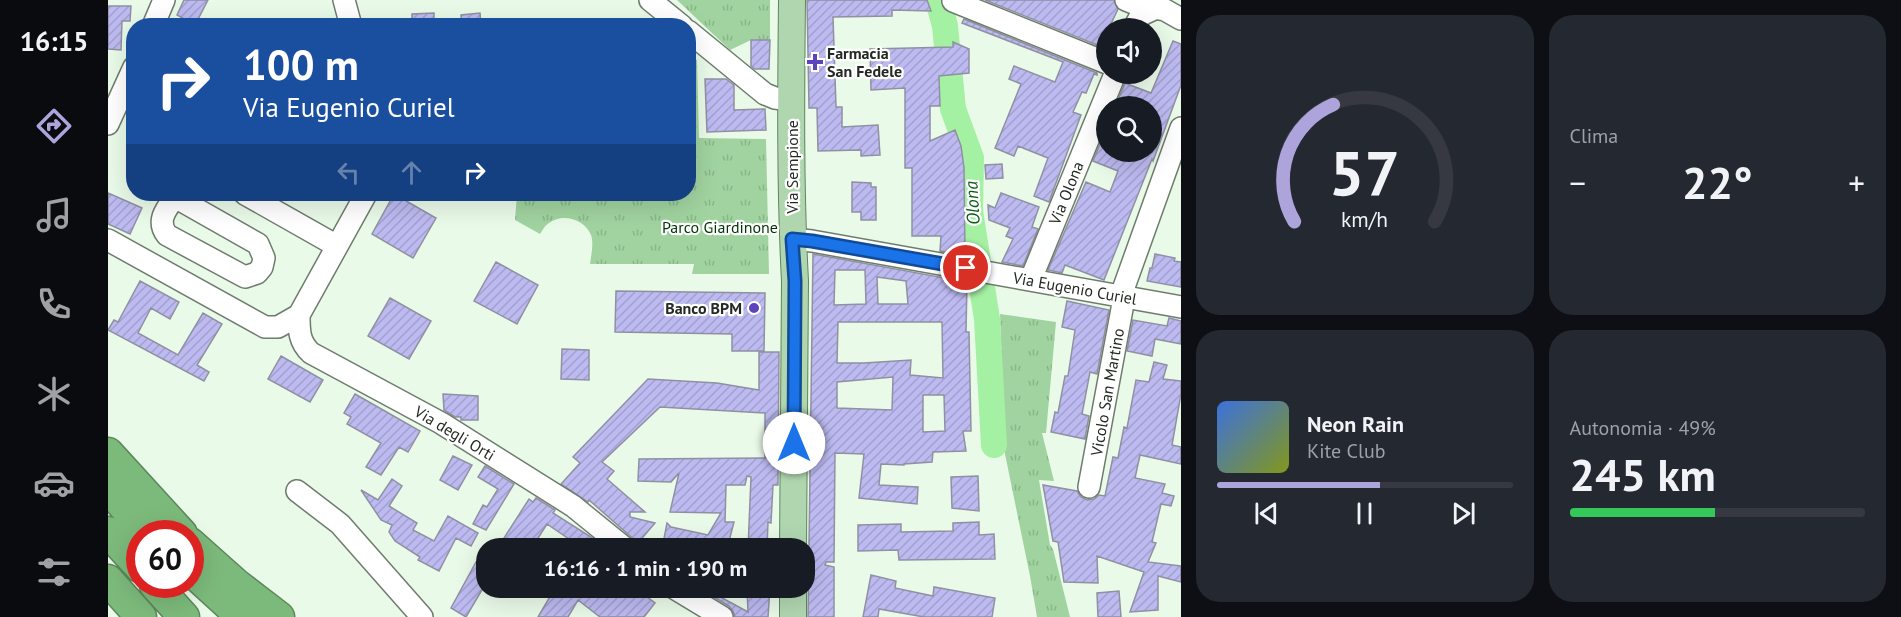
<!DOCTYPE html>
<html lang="it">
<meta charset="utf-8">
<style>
:root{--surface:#171b24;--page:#242831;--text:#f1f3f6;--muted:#9ea1a6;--line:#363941;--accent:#aea4dc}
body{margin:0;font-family:"PT Sans",sans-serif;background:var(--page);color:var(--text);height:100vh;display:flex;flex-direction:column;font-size:22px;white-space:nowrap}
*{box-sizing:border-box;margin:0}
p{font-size:20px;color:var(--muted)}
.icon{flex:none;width:33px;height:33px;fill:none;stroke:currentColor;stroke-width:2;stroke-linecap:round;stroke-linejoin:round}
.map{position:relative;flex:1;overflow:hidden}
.panel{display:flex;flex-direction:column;gap:15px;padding:15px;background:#0d0f14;width:720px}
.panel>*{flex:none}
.guide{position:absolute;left:18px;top:18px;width:570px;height:183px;border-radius:24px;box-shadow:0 6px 24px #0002;background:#1a4fa0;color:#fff;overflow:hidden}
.fabs{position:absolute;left:988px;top:18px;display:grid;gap:12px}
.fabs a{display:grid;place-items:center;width:66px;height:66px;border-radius:50%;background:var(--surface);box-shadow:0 6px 24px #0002;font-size:30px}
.speed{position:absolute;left:18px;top:520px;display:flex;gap:12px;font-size:30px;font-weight:700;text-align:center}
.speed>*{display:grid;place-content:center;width:78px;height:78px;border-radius:50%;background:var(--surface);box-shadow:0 6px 24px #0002;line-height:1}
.speed .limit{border:9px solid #d22;background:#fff;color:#111}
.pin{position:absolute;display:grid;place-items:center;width:51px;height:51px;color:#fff;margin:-26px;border:3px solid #fff;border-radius:50%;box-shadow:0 2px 6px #0007}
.me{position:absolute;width:66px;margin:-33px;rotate:0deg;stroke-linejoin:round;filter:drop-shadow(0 0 4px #0008)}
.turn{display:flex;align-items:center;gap:21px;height:126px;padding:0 18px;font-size:27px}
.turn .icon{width:78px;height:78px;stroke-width:2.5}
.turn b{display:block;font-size:42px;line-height:51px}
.lanes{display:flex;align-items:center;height:57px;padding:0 18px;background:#0003;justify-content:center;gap:30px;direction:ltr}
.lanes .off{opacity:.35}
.big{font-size:45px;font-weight:700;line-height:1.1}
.panel .widget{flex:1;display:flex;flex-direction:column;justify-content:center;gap:9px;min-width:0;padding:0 21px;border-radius:24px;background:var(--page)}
.panel .dial{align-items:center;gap:0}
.dial svg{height:156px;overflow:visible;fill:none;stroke:var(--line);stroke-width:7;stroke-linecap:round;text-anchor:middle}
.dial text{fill:var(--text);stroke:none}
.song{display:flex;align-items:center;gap:18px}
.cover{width:72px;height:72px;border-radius:9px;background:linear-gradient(135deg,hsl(220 70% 55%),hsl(70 70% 35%))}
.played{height:6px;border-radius:3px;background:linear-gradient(90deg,var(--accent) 55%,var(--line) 55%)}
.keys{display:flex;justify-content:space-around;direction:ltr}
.heat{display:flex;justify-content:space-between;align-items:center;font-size:33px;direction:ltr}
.charge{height:9px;border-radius:4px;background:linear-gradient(90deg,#34c759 49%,var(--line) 0)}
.panel .tiles{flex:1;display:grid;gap:15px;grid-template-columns:repeat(2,1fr)}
.trip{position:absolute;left:368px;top:538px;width:339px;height:60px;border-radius:24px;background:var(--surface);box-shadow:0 6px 24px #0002;font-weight:700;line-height:60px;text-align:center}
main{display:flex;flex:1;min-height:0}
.dock{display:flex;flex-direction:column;width:108px;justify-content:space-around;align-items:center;background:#090b0e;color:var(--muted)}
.dock .icon{width:42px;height:42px}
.dock .on{color:var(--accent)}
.dock b{font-size:27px;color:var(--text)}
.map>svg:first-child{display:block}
.park{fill:url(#park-tufts)}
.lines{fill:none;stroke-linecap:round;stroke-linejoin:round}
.river{stroke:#a5f1a4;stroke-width:26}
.building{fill:url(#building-hatch);stroke:#9090a2;stroke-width:1.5;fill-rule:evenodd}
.minor-casing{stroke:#6e7c6d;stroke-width:24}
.major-casing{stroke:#5d875c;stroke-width:28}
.highway-casing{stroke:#5d875c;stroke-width:33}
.minor{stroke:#fff;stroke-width:21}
.major{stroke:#b0d6b0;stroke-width:26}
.highway{stroke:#7cba7b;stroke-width:30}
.route-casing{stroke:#114b97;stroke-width:15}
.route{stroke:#1a73e8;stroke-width:10}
.poi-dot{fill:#5d43bc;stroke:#fff;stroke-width:2}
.labels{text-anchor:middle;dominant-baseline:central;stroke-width:4.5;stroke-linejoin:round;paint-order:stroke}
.poi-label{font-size:16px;font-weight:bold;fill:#232923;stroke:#fff;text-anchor:start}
.street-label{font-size:16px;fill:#232923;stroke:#fff}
.park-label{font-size:16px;fill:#003604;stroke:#fff}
.water-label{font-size:18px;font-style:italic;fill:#0a5b13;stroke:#fff}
</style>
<main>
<nav class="dock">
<b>16:15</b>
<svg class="icon on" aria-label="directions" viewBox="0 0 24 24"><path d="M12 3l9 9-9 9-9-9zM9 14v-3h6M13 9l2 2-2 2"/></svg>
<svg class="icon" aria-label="music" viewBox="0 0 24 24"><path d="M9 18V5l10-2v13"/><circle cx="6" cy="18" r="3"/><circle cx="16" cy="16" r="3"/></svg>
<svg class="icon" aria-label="phone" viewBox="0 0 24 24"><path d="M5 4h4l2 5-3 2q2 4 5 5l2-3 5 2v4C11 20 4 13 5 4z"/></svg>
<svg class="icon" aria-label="climate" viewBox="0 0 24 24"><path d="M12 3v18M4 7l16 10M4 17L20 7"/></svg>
<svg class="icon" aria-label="car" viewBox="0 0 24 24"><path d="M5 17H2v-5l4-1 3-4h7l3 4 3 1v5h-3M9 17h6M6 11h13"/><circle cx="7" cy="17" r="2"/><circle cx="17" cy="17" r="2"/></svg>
<svg class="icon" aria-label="filters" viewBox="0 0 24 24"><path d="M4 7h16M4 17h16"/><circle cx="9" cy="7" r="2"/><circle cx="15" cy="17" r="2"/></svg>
</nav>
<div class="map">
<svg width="1073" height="617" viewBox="0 0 1073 617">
<defs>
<pattern id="park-tufts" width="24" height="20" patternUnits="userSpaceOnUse" patternTransform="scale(1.5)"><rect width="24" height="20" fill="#a0d39f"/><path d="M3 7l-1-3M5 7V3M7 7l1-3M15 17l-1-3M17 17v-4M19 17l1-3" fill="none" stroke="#8ab589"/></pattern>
<pattern id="building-hatch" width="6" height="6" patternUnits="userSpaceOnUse" patternTransform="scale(1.5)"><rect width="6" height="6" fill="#bdbaf1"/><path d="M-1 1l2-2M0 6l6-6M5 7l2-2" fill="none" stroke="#a2a0ce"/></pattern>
</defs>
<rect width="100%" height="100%" fill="#eafae9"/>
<path class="park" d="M569,0H662V40H643L622,50Z
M581,58L589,60L591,138L658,139L661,274H584L586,264H482C483,256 486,243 483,235C476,219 455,213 441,223C437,225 434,231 432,234L407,220L409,194H580Z
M892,314L948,322L938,433H934L946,481L931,480L942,545L945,549L962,617H929L922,576L897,454Z"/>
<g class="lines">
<path class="river" d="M830,0L837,26L845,109L863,158L862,211L879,319L886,445"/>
</g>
<path class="building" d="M76,0H100L87,25L69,15Z
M699,0H819L823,11L784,10V16L725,17L728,107H734V127L770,125L772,155L753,156V150L710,151L709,108H701Z
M877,0H1006L1010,9L1001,28H999V49Z
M0,6H23L22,21H14L13,50L0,49Z
M326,13V26H304V14Z
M372,13L373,26H354L353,15Z
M856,19L989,73V75L986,74L978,93L974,92L965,112L973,115L941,202L926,196L940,158L910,146L906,156L887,148L913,84L901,79L906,66L947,82L955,62L854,23Z
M643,40H662L661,69H647L643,66Z
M1065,41L1073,44V85L1045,161L1044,159L996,280L957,265L954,273L940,270L978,182L1002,192L1010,171L985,161L999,127V152H1044V106H1027L1010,100L1017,83L1043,93Z
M845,42L861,49V73L831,76L832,106H822V141L847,130L853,146L856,168L857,255L832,251L833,236H804V168H797V88L763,90L762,49L845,47Z
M597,79H618L626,85V110L657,109L658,130L599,132Z
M894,164L895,178L878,179L877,165Z
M744,182L763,183V187H768V220H753V212H744Z
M0,193L34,208L22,234L0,224Z
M893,193L931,207L924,227L930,229L915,266L894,262L905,239L898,236L902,228L881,220L880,205L887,208Z
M286,194L328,218L305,258L264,234Z
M705,254L859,282L858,332H861L863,431H855L858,451L825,452L824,462L796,464V465L773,464L771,485L810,487L809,504L751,498L756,454L727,453L726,562H718L717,565L726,567V617H700ZM727,270H757L758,304L726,305ZM769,277L798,281L800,304H770ZM730,322H834L835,378L802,375L803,360L756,363H729ZM785,377L784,410L729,408V382ZM815,395H836L837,431L815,432Z
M1047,254L1067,258L1066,261L1073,262V287L1039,281L1042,268H1044Z
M388,262L430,285L409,324L366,301Z
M32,281L71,302L62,319L43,308L30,333L70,355L95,313L114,324L89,365L101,372L96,381L0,330L6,320L10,322Z
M508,291L657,293L656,351H624V334L507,332Z
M282,298L323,321L301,359L260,336Z
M959,301L1001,310L989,374L982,372L974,414L981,416L977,439L943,432L947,412L950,413L957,376H960L967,330L954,327Z
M1061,318L1073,321V344L1047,339L1044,356L1019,351L1025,320L1059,326Z
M454,349L481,350V380L453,379Z
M651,352H671L670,485H665L663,523L660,522L659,549H640L643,477L639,476L637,485H618L617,522H626L619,549H554L559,523L563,527L600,535L613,513L562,512L571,473L563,482L530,481L531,459L657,458V413L552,407L494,462L506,471L499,479L537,512H522V517L547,523L530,543L481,500L480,502L453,484L472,463L465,457L540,379L609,383L651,390Z
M173,356L215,380L202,402L160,379Z
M1046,362L1059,365L1055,379L1073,381V394L1064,445L1073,447V464L1032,455L1027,478L1057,484L1054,493L1066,496L1063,506L1053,504L1044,542L1048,543L1040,562L1073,566V582L1050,576V610L1022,612L1036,572L989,556L990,583L956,582L950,542L945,541L935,485L969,491L973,497L979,500L986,499L991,495L997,496L1005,457L1010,458L1016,427L1019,428L1028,380L1041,382Z
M247,394L312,431L300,452L291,447L273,475L258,467L273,443L239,424L243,417L236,413Z
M335,394L370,396V420H353V417H347L336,410Z
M345,456L364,465L350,490L332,480Z
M377,466L406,484L378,530L365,524L375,505L379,507L390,489L370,477Z
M870,476L871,511L844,508L843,477Z
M284,479L294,486L281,506L309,523L305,530L326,541L340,516L370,533L363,546L348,538L331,571L310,560L312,557L287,541L281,532L284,525L273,520L253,490L270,500Z
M428,498L447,510L445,513L483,537L498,549H473L474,548L439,524L423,549H389L421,499L425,502Z
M871,522V535L886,534L887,559L791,560L790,550L750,551V525L793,524V532L845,531V523Z
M368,562L378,569V583L358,617L343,608Z
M763,575L788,581L787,588L825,596L826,587L887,598L884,617H816L771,609L770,617H755Z
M447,588H527L547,603L536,617H492L470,600L460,617H430Z
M591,588H608L605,593L640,612L639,588H662L660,617H627L625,611L621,606Z
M1011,591L1013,617H990L989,593Z"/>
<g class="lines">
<g class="minor-casing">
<path id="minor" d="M236,0L243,26
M542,0L574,26
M1018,0L1033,6L1057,10L1073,19
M845,1L999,63
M45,26L56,0
M1026,28L1033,15L1046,9L1050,3
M580,31L657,94L667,98L684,100
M0,124L26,67
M137,194L229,246
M67,197L150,244L156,258L154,267L149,273L137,277L59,235C47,220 60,207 69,194
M684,239L704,241L1073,307
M0,240L157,327H170L191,315L258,194
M923,279L1007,74
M191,315C191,331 191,342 203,353L333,423L465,506L518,549
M981,487L1014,309L1016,287L1073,128
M189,491L232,524L314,617
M566,588L614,617"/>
</g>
<g class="major-casing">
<path id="major" d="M684,0C683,93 682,188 687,281L685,549
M685,617V588"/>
</g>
<g class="highway-casing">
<path id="highway" d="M0,453L74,534
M0,488L40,534
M0,532L32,567
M82,543L128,584L171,617
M89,576L134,617
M0,580L33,617
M47,585L76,617"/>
</g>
<use href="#minor" class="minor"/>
<use href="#major" class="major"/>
<use href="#highway" class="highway"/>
</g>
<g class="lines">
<g class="route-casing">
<path id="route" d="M686,443L687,281L684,239L704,241L858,268"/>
</g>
<use href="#route" class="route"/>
</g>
<g class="poi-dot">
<path d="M704 53h6v6h6v6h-6v6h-6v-6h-6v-6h6z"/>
<circle cx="646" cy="308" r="6"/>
</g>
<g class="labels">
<g class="poi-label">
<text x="719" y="53">Farmacia<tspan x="719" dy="18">San Fedele</tspan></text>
<text x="634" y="308" text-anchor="end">Banco BPM</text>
</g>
<g class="street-label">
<text transform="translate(684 167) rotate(-90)">Via Sempione</text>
<text transform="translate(958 193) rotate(-68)">Via Olona</text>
<text transform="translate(967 288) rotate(10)">Via Eugenio Curiel</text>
<text transform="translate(999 392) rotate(-80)">Vicolo San Martino</text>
<text transform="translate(347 433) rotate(31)">Via degli Orti</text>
</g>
<g class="park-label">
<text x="612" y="227">Parco Giardinone</text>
</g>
<g class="water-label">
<text transform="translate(864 203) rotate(-93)">Olona</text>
</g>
</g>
</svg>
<div class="fabs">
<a><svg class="icon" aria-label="sound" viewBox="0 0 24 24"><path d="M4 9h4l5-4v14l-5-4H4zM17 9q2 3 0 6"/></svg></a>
<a><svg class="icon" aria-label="search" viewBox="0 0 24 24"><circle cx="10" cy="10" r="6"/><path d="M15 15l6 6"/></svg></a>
</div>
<div class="speed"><div class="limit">60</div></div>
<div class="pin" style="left:858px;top:268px;background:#d93025"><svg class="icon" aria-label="arrive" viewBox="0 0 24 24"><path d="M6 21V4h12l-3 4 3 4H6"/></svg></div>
<svg class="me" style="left:686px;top:443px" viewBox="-20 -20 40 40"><circle r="19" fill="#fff"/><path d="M0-13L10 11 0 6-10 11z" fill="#1a73e8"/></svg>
<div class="trip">16:16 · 1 min · 190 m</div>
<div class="guide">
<div class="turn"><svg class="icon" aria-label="right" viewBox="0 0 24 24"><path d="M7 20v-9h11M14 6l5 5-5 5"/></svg><div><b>100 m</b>Via Eugenio Curiel</div></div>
<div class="lanes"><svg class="icon off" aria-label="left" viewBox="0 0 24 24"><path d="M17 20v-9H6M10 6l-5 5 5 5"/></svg><svg class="icon off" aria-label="ahead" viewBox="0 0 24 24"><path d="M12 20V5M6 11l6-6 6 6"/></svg><svg class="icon" aria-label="right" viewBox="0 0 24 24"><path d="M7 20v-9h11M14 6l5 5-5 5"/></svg></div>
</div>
</div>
<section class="panel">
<div class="tiles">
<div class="widget dial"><svg viewBox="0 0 100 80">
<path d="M14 69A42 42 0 1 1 86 69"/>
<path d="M14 69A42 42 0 0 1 34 9" stroke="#aea4dc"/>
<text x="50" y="56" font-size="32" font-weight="700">57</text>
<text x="50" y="72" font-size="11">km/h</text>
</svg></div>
<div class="widget"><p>Clima</p>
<div class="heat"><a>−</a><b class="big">22°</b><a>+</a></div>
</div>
<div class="widget">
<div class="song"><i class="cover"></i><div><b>Neon Rain</b><p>Kite Club</p></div></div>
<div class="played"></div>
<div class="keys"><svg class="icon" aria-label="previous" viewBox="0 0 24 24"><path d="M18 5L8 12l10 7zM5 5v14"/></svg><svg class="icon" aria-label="pause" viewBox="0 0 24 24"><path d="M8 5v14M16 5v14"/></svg><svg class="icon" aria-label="next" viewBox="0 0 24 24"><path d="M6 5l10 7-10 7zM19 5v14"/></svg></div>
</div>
<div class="widget"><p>Autonomia · 49%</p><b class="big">245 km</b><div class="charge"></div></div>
</div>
</section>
</main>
